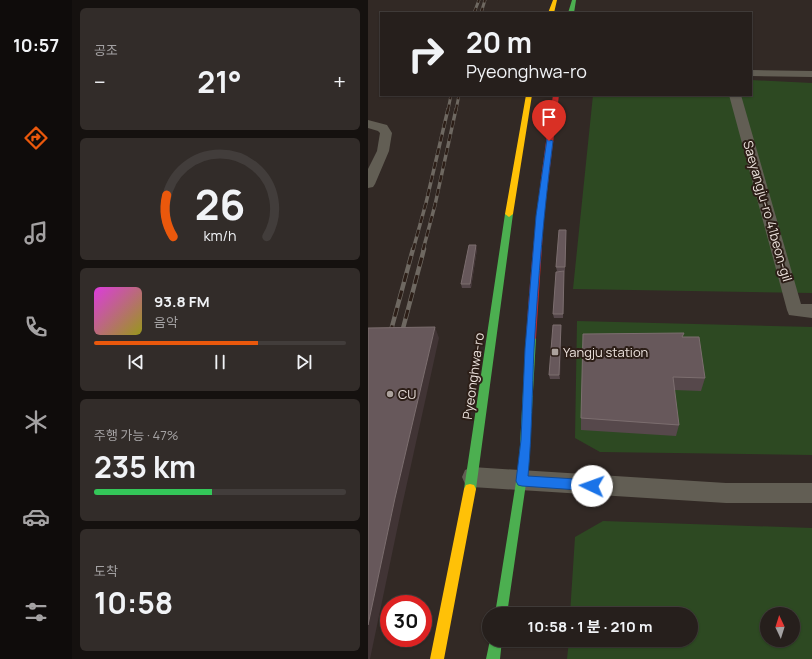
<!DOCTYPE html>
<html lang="ko">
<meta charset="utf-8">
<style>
:root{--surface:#261f1c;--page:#322c29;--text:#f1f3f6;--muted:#a4a2a3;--line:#423d3b;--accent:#ea580c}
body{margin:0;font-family:Manrope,"Noto Sans KR",sans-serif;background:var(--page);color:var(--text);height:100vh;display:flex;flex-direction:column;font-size:15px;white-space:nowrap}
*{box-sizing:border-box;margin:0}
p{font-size:13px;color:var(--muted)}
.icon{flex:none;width:22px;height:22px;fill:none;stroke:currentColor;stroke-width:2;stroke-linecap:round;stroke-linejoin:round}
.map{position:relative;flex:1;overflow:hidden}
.panel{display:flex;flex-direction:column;gap:8px;padding:8px;background:#15110f;width:296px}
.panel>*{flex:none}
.hud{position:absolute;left:12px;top:12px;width:372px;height:84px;border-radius:0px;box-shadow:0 1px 3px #0004,0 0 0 1px var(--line);background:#261f1c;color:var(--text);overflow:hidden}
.needle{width:26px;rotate:356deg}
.buttons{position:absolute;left:392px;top:607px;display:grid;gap:8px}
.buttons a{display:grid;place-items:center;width:40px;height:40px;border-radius:50%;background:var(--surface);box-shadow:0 1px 3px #0004,0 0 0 1px var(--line);font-size:20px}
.speed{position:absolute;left:12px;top:595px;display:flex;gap:8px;font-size:20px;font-weight:700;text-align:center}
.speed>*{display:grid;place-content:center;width:52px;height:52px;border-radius:50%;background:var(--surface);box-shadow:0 1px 3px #0004,0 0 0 1px var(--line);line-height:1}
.speed .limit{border:6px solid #d22;background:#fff;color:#111}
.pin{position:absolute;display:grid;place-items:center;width:34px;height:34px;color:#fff;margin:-41px -17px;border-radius:50% 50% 50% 0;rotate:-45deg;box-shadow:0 0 4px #0007}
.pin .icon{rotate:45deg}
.me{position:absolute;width:44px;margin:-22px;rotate:273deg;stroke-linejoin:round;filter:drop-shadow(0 0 3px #0008)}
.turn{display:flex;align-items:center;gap:14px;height:84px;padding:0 20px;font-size:18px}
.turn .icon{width:52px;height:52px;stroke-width:2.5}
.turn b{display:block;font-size:28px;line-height:34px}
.big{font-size:30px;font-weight:700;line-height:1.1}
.panel .tile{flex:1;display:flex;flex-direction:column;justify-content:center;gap:6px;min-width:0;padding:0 14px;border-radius:6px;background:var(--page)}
.panel .dial{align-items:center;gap:0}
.dial svg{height:104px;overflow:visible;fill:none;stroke:var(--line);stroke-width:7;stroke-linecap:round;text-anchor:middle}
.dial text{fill:var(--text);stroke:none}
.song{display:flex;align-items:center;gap:12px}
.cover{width:48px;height:48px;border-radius:6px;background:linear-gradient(135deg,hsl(300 70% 55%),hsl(60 70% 35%))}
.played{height:4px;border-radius:2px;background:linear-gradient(90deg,var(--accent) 65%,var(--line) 65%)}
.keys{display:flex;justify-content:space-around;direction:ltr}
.heat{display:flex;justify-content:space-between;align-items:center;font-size:22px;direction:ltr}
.charge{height:6px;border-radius:3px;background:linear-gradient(90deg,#34c759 47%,var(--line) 0)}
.trip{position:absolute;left:114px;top:607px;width:216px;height:40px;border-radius:20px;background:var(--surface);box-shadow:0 1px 3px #0004,0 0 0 1px var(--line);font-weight:700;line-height:40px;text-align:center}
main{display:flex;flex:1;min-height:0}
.dock{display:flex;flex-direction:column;width:72px;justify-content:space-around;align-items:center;background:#0f0c0b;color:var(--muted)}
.dock .icon{width:28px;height:28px}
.dock .current{color:var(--accent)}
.dock b{font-size:18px;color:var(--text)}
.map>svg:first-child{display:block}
.green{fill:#2d4922;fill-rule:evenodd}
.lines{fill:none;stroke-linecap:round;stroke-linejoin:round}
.street{fill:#625e54;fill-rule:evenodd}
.fast{fill:#4caf50;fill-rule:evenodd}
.slow{fill:#ffc107;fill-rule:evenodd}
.jam{fill:#c62828;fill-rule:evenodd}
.rail-far2-casing{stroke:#6e6861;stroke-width:3}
.rail-far1-casing{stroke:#6e6861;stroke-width:3.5}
.rail-casing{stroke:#6e6861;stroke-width:4.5}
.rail-far2{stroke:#2c1e17;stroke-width:2;stroke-dasharray:5.5;stroke-linecap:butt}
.rail-far1{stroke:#2c1e17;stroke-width:2.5;stroke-dasharray:7;stroke-linecap:butt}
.rail{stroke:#2c1e17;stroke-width:3;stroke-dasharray:9;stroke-linecap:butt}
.wall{fill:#56484b}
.shaded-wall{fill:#413435}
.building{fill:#67585b;stroke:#7c6e6f}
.route{fill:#1a73e8;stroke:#114b97}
.poi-dot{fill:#aca29d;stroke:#2c1e17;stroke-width:1.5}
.labels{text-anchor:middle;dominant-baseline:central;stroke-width:4;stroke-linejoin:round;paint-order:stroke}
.street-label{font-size:13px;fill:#ede3de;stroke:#2c1e17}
.poi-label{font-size:13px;fill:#ede3de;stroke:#2c1e17;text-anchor:start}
</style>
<main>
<nav class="dock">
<b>10:57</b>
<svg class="icon current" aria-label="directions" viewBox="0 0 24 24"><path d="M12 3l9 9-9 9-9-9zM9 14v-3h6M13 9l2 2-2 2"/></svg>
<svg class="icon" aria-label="music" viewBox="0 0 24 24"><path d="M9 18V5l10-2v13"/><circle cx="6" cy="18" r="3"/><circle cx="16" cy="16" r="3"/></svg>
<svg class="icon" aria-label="phone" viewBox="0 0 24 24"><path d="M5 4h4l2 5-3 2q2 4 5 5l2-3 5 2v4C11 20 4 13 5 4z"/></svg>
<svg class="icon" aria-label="climate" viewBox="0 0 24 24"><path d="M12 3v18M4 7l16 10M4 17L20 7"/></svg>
<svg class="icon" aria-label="car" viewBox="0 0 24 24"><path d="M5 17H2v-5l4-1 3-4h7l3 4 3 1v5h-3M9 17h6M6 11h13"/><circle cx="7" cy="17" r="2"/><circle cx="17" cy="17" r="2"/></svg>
<svg class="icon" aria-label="filters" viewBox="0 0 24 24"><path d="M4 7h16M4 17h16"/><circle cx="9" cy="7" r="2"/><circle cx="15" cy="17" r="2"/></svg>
</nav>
<section class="panel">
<div class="tile"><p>공조</p>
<div class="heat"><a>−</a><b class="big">21°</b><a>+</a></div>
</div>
<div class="tile dial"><svg viewBox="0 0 100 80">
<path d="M14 69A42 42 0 1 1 86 69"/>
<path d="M14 69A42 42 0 0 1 9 37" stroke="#ea580c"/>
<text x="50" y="56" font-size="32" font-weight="700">26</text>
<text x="50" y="72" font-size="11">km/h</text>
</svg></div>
<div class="tile">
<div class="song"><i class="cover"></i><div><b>93.8 FM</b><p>음악</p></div></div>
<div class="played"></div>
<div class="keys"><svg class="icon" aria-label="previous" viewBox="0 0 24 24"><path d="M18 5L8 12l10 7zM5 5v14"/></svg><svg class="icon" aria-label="pause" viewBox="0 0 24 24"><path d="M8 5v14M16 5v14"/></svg><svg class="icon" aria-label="next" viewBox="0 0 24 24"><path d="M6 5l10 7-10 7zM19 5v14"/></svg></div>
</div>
<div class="tile"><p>주행 가능 · 47%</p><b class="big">235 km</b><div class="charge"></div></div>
<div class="tile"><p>도착</p><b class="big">10:58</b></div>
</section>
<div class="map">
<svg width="444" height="659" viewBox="0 0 444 659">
<rect width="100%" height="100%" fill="#322925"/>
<path class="green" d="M383,80L444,83V293L205,289L225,95H383Z
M209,321L444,327V455L232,452L207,438Z
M235,521L444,528V659H199L201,640H323V614H202L207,537ZM399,614H425V640H399Z"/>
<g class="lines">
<path class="street" d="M383,70L444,71V77L383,76Z
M361,95H373L433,304H444V318L421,315L419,310Z
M0,120L19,125L24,133L21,151L7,184L5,187L0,188V169L9,151L12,133L10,131L0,128Z
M104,467L358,483H444V503H358L104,487L97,484L94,477L97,470Z"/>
<path class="fast" d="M204,0H208L206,13H200Z
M141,211L145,214L108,489L106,493L102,494L98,493L96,489L137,214Z
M163,334L166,335L168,338L161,463L139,614H127L151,463L158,338L160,335Z
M122,640H134L132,659H118Z"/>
<path class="slow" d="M185,0H189L186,13H180Z
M158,95H164L145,214L141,217L137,214Z
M102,484L106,485L108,489L76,659H62L96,489L98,485Z"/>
<path class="jam" d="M185,95H191L176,216L168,338L166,341H160L158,338C163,256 172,176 185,95Z"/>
<g class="rail-far2-casing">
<path id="rail-far2" d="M106,13L111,0
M113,13L117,0
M80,110L83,95
M88,110L91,95"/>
</g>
<g class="rail-far1-casing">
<path id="rail-far1" d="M45,250L58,203L80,109
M55,250L67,205L88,109"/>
</g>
<g class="rail-casing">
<path id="rail" d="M22,334L45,249
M33,336L56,249"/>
</g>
<use href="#rail-far2" class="rail-far2"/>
<use href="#rail-far1" class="rail-far1"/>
<use href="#rail" class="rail"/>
</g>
<path class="wall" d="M198,234L197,271H189L188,267Z
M109,249L103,288H94L93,284Z
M196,271L195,318H186L185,314Z
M193,325L192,379H182L181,375Z
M315,337L337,378L333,391L306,390L311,425L308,436L213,430V418Z"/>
<path class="shaded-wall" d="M108,245L109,249L103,288L102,284Z
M193,325V329L192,379L191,375Z
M67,327L71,338L34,506L2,659H0V625L27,498Z"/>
<path class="building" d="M191,230H198L197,267H188Z
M101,245H108L102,284H93Z
M196,271L195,314H185L188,272Z
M185,325H193L191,375H181Z
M67,327L27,498L0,625V328Z
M316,333L314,337H331L337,378L305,377L311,425L213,418L215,334Z"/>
<path class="route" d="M179,139L185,141C176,210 170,279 166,349C164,391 164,434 160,476L224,480L228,482L230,486L228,489L224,491L154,486L150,485L148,481L153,440L157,349L168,216Z"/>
<g class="poi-dot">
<rect x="183" y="348" width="8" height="8" rx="2"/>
<circle cx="22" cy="394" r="4"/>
</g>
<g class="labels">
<g class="street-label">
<text transform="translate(400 211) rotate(74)">Saeyangju-ro 41beon-gil</text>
<text transform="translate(105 376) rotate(-82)">Pyeonghwa-ro</text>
</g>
<g class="poi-label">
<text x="195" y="352">Yangju station</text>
<text x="30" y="394">CU</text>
</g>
</g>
</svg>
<div class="buttons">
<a><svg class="needle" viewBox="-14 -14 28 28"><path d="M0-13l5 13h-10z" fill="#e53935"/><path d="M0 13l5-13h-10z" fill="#a4a2a3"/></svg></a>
</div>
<div class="speed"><div class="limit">30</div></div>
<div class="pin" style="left:181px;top:141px;background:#d93025"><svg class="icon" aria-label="arrive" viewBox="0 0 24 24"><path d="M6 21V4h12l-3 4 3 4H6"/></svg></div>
<svg class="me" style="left:224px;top:486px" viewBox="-20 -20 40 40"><circle r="19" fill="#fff"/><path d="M0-13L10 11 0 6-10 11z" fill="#1a73e8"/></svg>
<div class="trip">10:58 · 1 분 · 210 m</div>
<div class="hud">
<div class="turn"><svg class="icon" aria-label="right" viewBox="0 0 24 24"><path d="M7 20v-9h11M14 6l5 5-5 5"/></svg><div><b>20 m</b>Pyeonghwa-ro</div></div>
</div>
</div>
</main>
